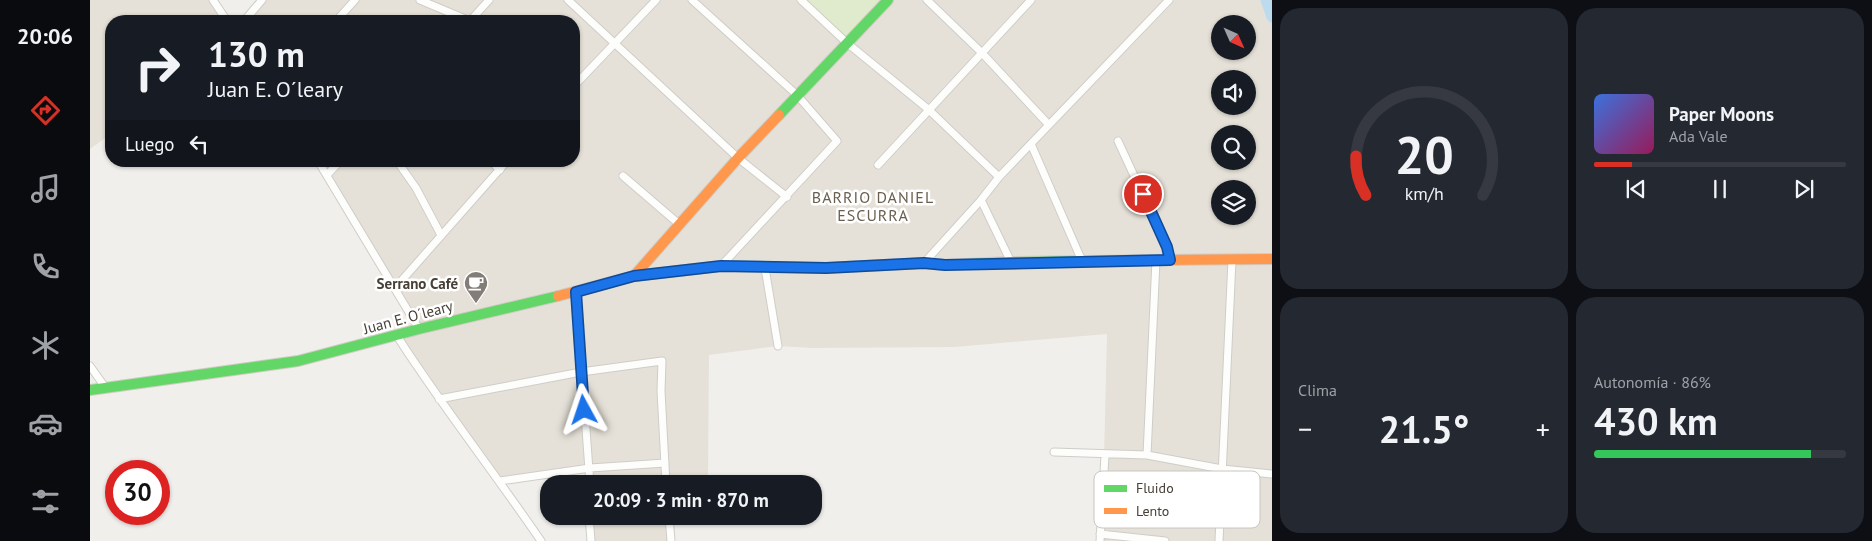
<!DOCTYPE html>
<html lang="es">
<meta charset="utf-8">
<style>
:root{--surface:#171b24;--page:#242831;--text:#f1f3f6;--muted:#9ea1a6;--line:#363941;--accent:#d93025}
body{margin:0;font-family:"PT Sans",sans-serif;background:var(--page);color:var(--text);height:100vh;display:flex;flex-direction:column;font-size:19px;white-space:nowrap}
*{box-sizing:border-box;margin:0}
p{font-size:16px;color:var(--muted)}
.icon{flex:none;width:28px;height:28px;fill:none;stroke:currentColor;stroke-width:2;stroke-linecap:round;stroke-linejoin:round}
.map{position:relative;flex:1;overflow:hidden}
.side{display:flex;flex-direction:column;gap:8px;padding:8px;background:#0d0f14;width:600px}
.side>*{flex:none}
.banner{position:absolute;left:15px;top:15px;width:475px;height:152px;border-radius:20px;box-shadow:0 1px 4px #0004;background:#171b24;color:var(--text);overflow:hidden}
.needle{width:32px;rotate:135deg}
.tools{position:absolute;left:1121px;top:15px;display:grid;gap:10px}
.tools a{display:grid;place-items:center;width:45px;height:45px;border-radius:50%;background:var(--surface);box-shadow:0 1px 4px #0004;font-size:25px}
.speed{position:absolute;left:15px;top:460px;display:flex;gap:10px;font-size:25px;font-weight:700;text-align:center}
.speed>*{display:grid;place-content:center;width:65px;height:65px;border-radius:50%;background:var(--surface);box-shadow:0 1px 4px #0004;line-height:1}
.speed .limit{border:8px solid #d22;background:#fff;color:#111}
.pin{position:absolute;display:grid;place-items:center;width:42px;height:42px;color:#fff;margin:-21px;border:2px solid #fff;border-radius:50%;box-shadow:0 1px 5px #0007}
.me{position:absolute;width:55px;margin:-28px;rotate:355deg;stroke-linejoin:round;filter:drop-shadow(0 0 4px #0008)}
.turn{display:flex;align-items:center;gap:18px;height:105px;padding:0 20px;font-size:22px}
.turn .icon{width:65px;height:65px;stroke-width:2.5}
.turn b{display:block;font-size:35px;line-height:42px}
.then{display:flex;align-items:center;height:48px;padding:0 20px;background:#0003;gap:10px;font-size:19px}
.big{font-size:38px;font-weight:700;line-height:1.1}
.side .widget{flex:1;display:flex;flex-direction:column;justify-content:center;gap:8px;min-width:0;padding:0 18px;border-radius:20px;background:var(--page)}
.side .dial{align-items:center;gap:0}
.dial svg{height:130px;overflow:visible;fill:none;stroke:var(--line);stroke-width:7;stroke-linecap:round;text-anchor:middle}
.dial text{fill:var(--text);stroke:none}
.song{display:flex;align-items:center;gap:15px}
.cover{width:60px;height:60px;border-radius:8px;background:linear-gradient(135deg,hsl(220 70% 55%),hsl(330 70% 35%))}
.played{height:5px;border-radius:2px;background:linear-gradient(90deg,var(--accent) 15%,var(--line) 15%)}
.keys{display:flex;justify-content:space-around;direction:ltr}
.heat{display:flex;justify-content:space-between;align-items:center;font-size:28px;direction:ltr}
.charge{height:8px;border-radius:4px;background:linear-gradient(90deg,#34c759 86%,var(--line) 0)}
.side .tiles{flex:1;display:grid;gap:8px;grid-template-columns:repeat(2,1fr)}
.trip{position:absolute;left:450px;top:475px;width:282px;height:50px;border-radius:20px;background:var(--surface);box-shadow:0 1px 4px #0004;font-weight:700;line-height:50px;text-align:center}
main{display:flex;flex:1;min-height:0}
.tab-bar{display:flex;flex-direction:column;width:90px;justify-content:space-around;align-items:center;background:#090b0e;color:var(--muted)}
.tab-bar .icon{width:35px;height:35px}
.tab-bar .active{color:var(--accent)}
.tab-bar b{font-size:22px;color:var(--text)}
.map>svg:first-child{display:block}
.residential{fill:#e5e1d8;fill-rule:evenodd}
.green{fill:#dfebcc}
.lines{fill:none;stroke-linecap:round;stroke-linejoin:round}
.river{stroke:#bcdbee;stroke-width:11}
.street-casing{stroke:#cfcdc8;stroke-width:9}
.fast-casing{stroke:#d0ccc2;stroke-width:12}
.slow-casing{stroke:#d0ccc2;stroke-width:12}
.street{stroke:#fdfdfc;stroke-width:7}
.fast{stroke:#63d668;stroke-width:10}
.slow{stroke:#ff974d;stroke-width:10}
.route-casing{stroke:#114b97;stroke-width:12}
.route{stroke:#1a73e8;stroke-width:9}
.labels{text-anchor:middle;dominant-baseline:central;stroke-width:5;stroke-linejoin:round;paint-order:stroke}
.poi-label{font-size:15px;font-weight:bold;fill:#474037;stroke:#fff;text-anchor:end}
.street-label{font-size:15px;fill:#474037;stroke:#fff}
.neighbourhood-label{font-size:16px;letter-spacing:1px;fill:#6a5e4e;stroke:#fff}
.key{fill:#fff;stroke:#c8c6c3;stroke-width:1}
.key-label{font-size:14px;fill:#474037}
</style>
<main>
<nav class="tab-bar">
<b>20:06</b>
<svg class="icon active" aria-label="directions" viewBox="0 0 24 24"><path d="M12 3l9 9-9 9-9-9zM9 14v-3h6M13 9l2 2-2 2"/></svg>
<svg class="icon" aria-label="music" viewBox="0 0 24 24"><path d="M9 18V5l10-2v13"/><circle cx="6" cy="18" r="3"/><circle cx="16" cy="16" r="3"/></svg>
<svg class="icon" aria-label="phone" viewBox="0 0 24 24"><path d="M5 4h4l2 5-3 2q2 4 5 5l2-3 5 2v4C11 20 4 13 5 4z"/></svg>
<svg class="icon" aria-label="climate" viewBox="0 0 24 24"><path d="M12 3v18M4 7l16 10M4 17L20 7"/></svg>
<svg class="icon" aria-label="car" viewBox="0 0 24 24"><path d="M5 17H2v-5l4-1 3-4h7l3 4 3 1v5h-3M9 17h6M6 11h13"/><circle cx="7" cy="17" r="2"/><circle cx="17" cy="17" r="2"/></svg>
<svg class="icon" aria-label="filters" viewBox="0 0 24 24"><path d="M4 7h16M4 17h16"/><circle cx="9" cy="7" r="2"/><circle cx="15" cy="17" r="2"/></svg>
</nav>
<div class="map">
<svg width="1182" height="541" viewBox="0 0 1182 541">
<rect width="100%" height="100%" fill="#f1efeb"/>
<path class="residential" d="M0,0H123L137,21H21V134L0,149Z
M172,0H1182V541H1012L1017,334L865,347L722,348L688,346L619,355L618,484H500V469L410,481L307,336L329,329L228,161H484V21H154ZM1130,24H1158V51H1130ZM1130,79H1158V106H1130ZM1130,134H1158V161H1130ZM1130,189H1158V216H1130Z
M499,516H618L580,525L581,541H501Z"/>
<path class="green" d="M713,0H795L757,41Z"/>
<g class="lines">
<path class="river" d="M1176,0L1182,17"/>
<g class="street-casing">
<path id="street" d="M123,0L137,21
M330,0L380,21
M478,0L648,158L697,197
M602,0L707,95L747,141L631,266
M711,0L757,43L838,109L909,177
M837,0L892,53L959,125
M154,21L172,0
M246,21L265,0
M380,21L399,0
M484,86L566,0
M1028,141L1077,247L1080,259
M941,144L992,261
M228,161L329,329
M307,161L326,188L351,235
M401,161L410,170
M788,165L941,0
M237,175L250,161
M533,176L589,224
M891,200L921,262
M834,263L891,200L909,177L1079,0
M675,268L688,346
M305,288L417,161
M486,292L500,484
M307,336C352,406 404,472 451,541
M0,366L15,387
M349,399L491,372L572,361L571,391L576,484
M964,452L1057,455L1132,469L1182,474
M1057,455L1066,260
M410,481L500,468L575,463
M499,516L501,541
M579,516L581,541
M1010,534L1075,541
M1010,541L1015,455
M1129,541L1142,260"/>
</g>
<g class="fast-casing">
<path id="fast" d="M689,115L798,0
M677,267L736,268L834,263L855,265L921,262L1070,260
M0,390L208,361L329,329L468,296"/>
</g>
<g class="slow-casing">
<path id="slow" d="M1070,260L1182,259
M544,276L648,158L689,115
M468,296L544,276L631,266L677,267"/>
</g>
<use href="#street" class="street"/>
<use href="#fast" class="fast"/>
<use href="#slow" class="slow"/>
</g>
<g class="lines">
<g class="route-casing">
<path id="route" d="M494,410L486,292L544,276L631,266L736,268L834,263L855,265L1080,260L1077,247L1053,194"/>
</g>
<use href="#route" class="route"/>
</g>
<defs>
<g id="cafe-pin" transform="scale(1.25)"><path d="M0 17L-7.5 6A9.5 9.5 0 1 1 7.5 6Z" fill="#827d76" stroke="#fff"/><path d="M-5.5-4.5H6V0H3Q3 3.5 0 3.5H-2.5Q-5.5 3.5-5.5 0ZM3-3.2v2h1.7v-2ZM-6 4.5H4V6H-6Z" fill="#fff"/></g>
</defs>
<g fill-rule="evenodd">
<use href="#cafe-pin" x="386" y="283"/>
</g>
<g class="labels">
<g class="poi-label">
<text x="368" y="283">Serrano Café</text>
</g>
<g class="street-label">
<text transform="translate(318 317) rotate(-15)">Juan E. O´leary</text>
</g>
<g class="neighbourhood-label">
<text x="783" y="197">BARRIO DANIEL<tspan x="783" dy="18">ESCURRA</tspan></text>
</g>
</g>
<rect x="1004" y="471" width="166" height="57" rx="8" class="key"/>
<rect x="1014" y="485" width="23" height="7" fill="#63d668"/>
<rect x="1014" y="508" width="23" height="6" fill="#ff974d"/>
<g class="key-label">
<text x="1046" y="493">Fluido</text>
<text x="1046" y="516">Lento</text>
</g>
</svg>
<div class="tools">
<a><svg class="needle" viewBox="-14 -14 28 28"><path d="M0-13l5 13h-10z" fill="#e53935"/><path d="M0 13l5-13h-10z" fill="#9ea1a6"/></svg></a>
<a><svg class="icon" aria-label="sound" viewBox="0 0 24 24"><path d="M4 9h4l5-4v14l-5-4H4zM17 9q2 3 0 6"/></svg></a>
<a><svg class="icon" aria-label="search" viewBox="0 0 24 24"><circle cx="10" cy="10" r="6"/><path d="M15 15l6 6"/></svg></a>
<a><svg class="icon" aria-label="layers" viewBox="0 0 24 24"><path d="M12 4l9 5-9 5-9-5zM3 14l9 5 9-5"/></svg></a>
</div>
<div class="speed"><div class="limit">30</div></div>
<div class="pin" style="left:1053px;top:194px;background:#d93025"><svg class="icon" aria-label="arrive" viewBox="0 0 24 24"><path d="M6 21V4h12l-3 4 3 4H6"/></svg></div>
<svg class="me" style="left:494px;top:410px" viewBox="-20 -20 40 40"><path d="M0-17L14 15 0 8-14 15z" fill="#1a73e8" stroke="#fff" stroke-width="4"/></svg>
<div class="trip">20:09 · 3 min · 870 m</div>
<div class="banner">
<div class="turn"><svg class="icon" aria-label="right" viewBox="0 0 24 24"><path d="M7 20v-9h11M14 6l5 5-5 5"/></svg><div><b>130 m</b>Juan E. O´leary</div></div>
<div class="then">Luego<svg class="icon" aria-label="left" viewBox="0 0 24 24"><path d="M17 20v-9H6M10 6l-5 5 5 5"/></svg></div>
</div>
</div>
<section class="side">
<div class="tiles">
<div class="widget dial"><svg viewBox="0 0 100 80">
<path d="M14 69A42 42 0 1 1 86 69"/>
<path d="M14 69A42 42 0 0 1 8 45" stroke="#d93025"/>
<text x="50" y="56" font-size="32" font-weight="700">20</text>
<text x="50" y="72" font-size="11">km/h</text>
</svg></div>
<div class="widget">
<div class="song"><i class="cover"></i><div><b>Paper Moons</b><p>Ada Vale</p></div></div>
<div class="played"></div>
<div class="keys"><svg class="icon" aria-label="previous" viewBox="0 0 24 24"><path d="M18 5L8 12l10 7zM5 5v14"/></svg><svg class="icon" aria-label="pause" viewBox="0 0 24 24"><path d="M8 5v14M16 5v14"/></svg><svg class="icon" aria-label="next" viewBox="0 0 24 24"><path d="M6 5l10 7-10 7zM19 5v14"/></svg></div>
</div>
<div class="widget"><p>Clima</p>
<div class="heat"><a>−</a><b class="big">21.5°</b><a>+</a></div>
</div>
<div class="widget"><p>Autonomía · 86%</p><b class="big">430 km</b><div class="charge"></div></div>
</div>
</section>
</main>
